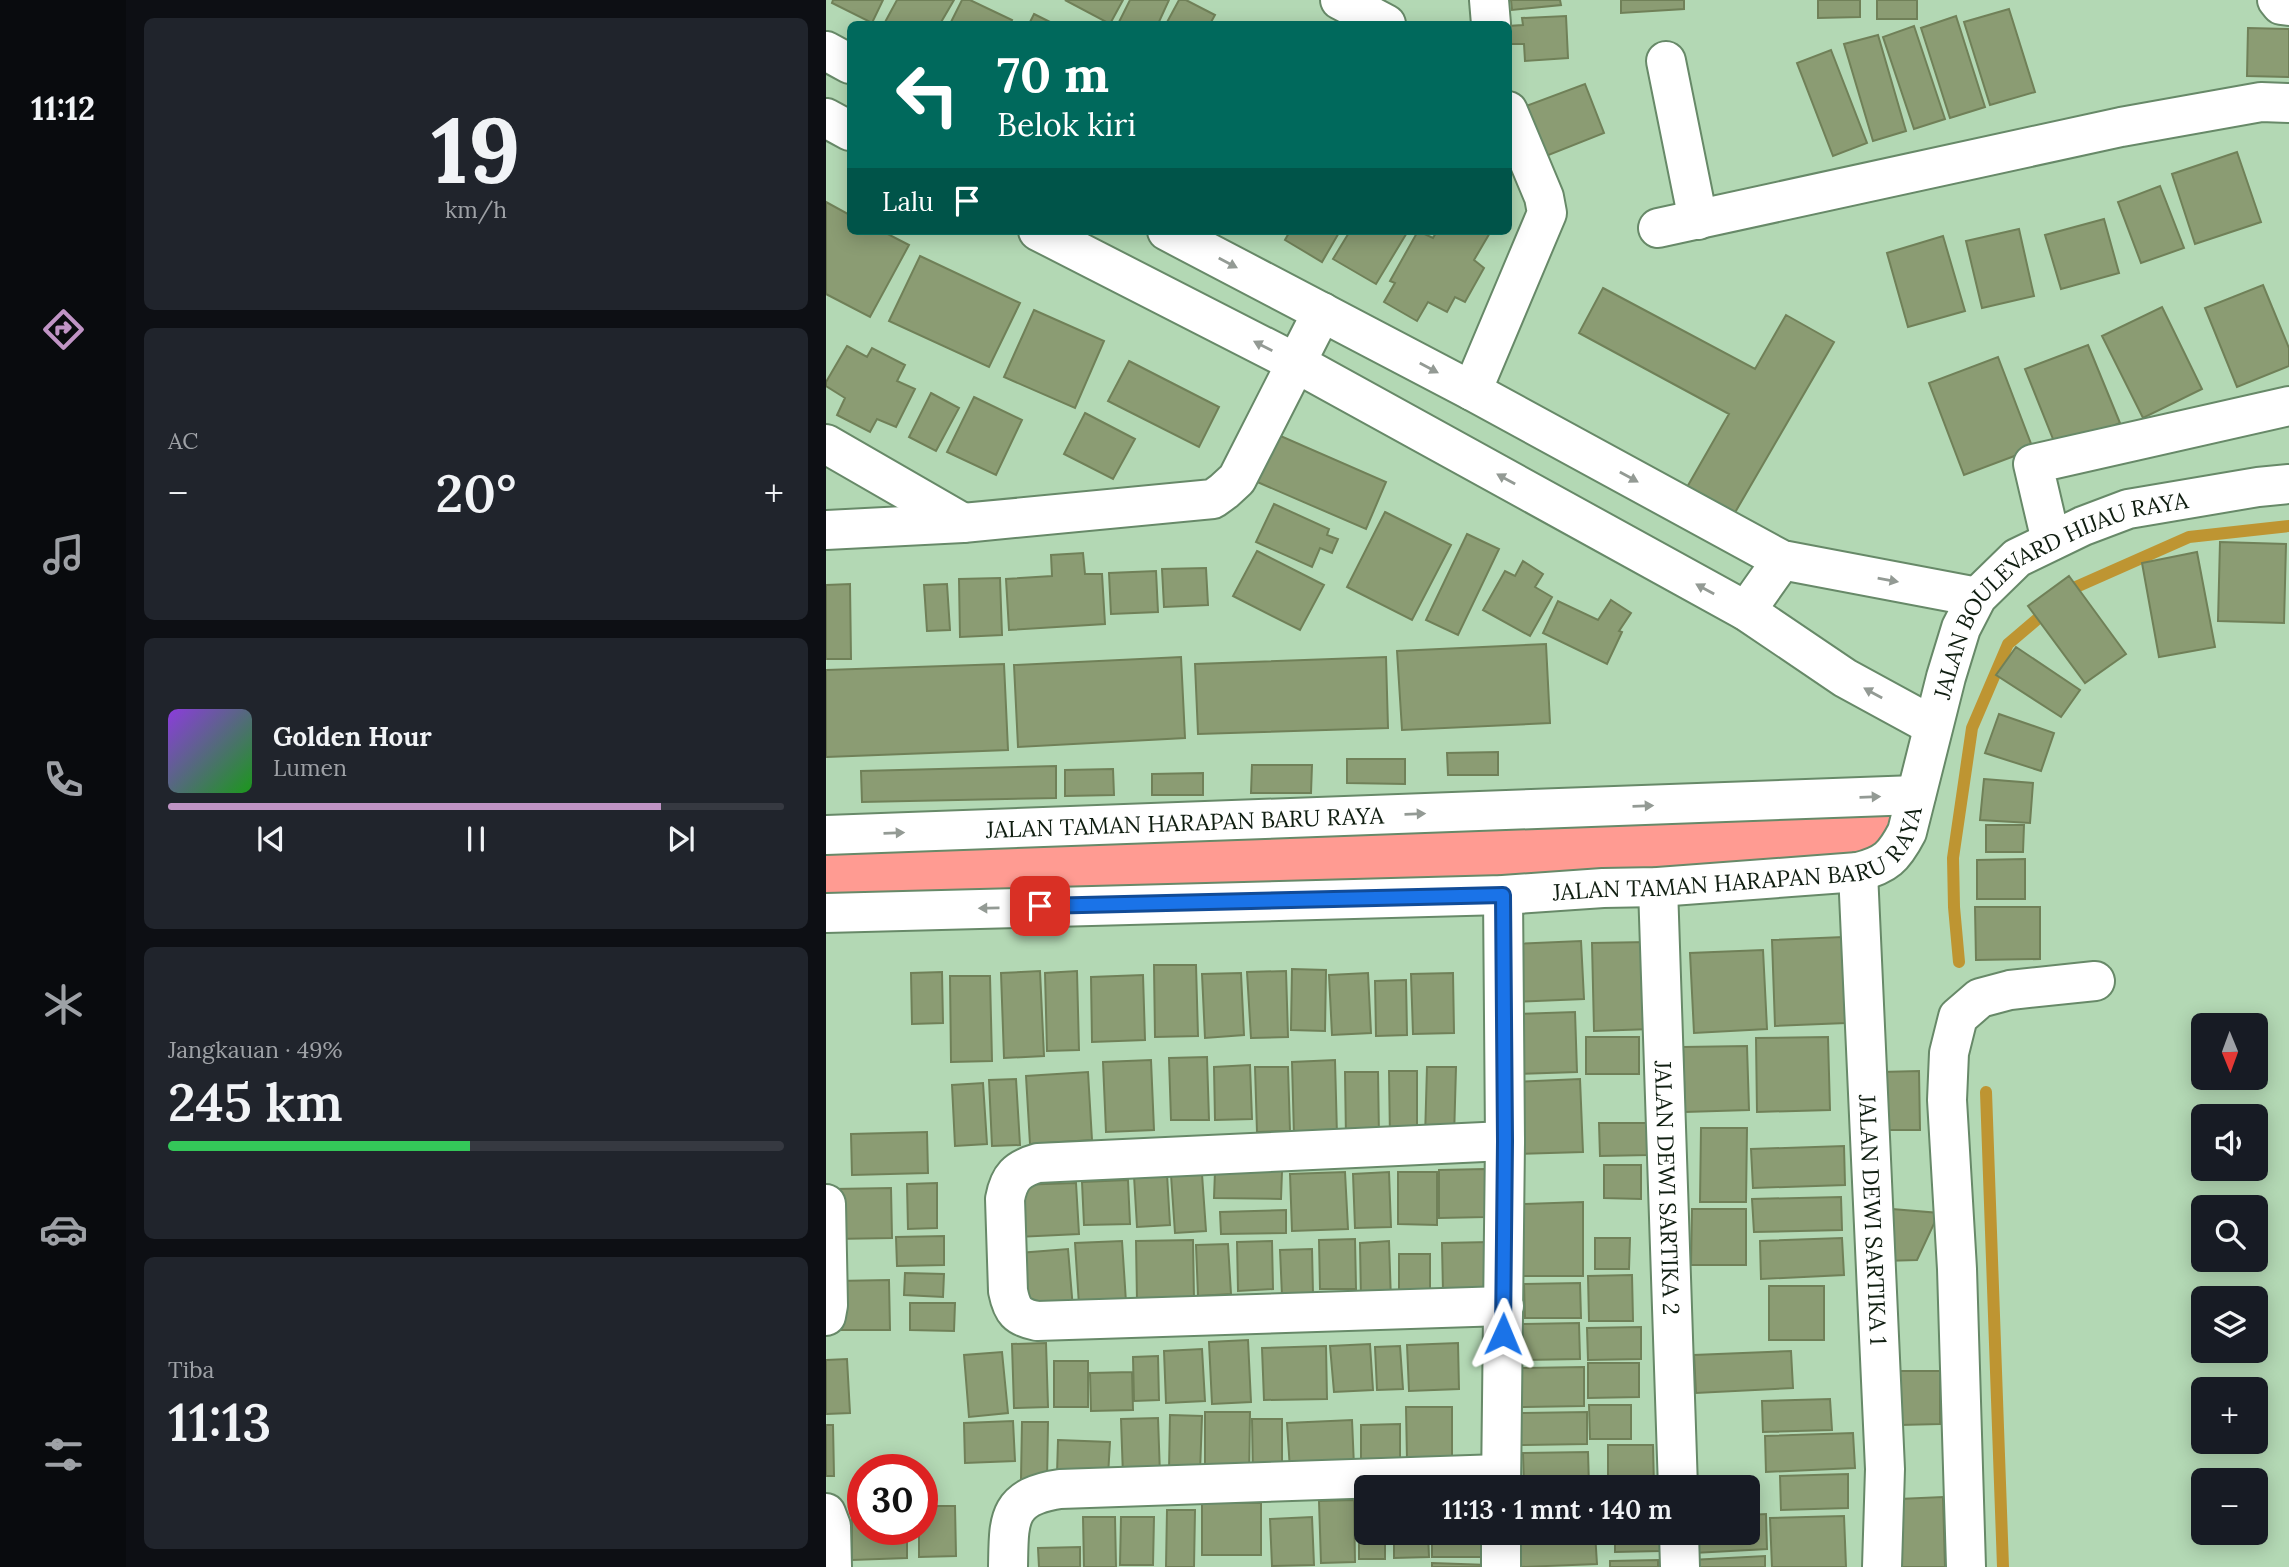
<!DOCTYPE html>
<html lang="id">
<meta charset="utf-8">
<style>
:root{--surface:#171b24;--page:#20242c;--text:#f1f3f6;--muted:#9ea1a6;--line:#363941;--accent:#c094c5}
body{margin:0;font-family:Lora,serif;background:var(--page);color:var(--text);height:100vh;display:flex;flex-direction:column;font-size:26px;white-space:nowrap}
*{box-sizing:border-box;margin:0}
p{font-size:23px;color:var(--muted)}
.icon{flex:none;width:38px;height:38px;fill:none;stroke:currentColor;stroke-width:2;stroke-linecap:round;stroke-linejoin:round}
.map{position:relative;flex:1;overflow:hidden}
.details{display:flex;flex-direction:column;gap:18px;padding:18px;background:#0d0f14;width:700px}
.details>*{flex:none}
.hud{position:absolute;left:21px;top:21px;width:665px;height:214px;border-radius:10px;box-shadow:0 4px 18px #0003;background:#00695c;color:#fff;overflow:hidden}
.needle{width:46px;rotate:179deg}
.controls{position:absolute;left:1365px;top:1013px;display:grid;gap:14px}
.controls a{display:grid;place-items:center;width:77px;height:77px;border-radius:10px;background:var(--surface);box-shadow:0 4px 18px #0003;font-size:35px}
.speed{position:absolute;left:21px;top:1454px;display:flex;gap:14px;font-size:35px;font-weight:700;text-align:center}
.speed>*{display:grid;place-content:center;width:91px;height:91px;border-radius:50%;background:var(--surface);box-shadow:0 4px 18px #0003;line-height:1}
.speed .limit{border:10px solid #d22;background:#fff;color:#111}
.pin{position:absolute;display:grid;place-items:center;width:60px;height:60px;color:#fff;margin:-30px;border-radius:14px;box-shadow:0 4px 10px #0006}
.me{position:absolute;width:77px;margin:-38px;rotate:1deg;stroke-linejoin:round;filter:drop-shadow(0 0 5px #0008)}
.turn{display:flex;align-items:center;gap:24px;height:147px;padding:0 35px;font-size:32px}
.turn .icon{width:91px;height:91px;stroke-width:2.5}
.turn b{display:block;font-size:49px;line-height:60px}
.then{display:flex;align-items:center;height:66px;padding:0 35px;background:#0003;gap:14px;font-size:26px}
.big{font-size:52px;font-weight:600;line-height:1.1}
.details .card{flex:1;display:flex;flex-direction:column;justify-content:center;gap:10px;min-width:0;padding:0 24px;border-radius:10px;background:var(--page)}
.details .dial{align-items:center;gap:0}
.dial b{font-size:91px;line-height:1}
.song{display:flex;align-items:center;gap:21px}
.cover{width:84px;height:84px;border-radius:10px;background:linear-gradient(135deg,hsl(270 70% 55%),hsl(120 70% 35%))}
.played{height:7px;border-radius:4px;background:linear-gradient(90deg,var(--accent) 80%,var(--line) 80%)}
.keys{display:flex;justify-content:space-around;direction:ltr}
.heat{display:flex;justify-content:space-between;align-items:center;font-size:38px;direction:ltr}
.charge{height:10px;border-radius:5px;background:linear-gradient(90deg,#34c759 49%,var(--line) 0)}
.trip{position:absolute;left:528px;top:1475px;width:406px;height:70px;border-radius:10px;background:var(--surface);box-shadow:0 4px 18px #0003;font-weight:600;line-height:70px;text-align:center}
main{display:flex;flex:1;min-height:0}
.dock{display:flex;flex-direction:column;width:126px;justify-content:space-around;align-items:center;background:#090b0e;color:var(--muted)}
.dock .icon{width:49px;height:49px}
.dock .on{color:var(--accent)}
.dock b{font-size:32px;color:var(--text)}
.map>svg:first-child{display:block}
.green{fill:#ff9b92}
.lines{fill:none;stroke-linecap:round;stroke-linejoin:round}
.stream{stroke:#be9532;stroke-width:12}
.building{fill:#8b9c73;stroke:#708058;stroke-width:2}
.minor-casing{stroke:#678968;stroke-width:42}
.minor{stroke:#fff;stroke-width:38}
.oneway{fill:#939a94}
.route-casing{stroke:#114b97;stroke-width:18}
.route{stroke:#1a73e8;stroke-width:12}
.labels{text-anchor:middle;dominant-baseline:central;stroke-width:6;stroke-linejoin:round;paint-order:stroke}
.street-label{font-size:23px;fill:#101e11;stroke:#c0e5c1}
</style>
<main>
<nav class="dock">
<b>11:12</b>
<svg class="icon on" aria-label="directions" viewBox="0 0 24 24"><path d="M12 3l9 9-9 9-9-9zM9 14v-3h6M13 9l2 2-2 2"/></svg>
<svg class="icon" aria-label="music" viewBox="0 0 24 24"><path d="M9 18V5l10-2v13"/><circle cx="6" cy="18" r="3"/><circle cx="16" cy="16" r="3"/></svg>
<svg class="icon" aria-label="phone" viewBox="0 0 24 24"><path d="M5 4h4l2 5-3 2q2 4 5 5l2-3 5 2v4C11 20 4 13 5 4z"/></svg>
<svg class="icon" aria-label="climate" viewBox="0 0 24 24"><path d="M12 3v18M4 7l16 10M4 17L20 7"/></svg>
<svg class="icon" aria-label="car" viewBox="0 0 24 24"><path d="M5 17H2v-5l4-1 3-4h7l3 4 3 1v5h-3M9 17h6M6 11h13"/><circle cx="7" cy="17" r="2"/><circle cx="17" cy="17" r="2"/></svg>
<svg class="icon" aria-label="filters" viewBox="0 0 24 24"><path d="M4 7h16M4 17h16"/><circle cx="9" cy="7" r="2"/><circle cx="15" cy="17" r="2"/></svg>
</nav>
<section class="details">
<div class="card dial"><b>19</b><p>km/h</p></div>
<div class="card"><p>AC</p>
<div class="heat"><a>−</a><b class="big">20°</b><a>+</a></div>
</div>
<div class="card">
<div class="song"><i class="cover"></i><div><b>Golden Hour</b><p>Lumen</p></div></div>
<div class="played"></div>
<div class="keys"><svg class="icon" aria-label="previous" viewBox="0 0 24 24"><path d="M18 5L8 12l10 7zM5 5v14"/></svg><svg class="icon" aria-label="pause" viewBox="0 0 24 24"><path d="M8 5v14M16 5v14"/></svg><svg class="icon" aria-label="next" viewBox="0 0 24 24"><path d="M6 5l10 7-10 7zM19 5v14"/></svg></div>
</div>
<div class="card"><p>Jangkauan · 49%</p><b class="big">245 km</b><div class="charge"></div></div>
<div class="card"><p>Tiba</p><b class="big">11:13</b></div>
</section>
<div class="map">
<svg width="1463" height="1567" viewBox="0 0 1463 1567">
<rect width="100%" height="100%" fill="#b3d8b4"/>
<path class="green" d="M1090,795L1054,867L0,913V835Z"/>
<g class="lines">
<path class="stream" d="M1240,595L1250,587L1363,537L1463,526
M1133,962L1128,907L1127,858L1146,728L1182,644L1223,609
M1160,1092L1177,1567"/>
</g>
<path class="building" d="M7,0H57L46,23L6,3Z
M71,0H128L114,24H58Z
M136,0H144L186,20L184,24H124Z
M239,0H297L284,24Z
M304,0H343L332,24H292Z
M353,0H360L389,15L384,24H340Z
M685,0H734L735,5L686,10Z
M795,0H858V9L795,13Z
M992,0H1034V17L992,18Z
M1051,0H1091V19H1051Z
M1183,9L1209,92L1164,105L1138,22Z
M208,14L228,24H203Z
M740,16L742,58L699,61L698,44H682V26L697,25L696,18Z
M1130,16L1159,107L1124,118L1095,28Z
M1088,26L1119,119L1088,129L1057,37Z
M1422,28L1463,29V77L1421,76Z
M1052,35L1080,131L1047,141L1018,44Z
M1005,50L1041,143L1007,156L971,63Z
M759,84L778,133L720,156L700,106Z
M1411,152L1435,222L1369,244L1346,174Z
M1334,186L1358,248L1315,263L1292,202Z
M0,202L24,215V231H56L83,245L44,317L0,294Z
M1278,219L1293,273L1235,289L1219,235Z
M1193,229L1208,296L1156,308L1140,241Z
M464,231H514L496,262L459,240Z
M524,231H582L550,284L507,259Z
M592,231L607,238L611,231H665L648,260L658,268L639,302L629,297L621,312L602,302L591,321L558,302L569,283L564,281Z
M1117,236L1139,311L1082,327L1061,253Z
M94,256L194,303L163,367L63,321Z
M1437,285L1463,348V366L1411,387L1379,308Z
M777,288L929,369L960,315L1008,342L907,516L860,489L903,414L753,333Z
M1336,307L1376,389L1317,418L1276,336Z
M208,310L278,341L249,408L178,377Z
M1262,345L1294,423L1231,449L1199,369Z
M21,346L41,357L46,348L79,365L71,381L89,389L70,427L51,419L44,432L11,415L19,398L0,386V382Z
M1172,357L1207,449L1138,475L1103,383Z
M303,361L393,407L373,447L282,401Z
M105,393L133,408L110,451L83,437Z
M148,397L196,420L170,475L121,452Z
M259,413L309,439L287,479L238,454Z
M443,431L560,482L540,529L422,478Z
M448,504L503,529L501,535L512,539L506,553L494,548L486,567L430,542Z
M559,512L625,545L586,620L521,587Z
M641,534L673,549L632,635L600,620Z
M1394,542L1460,544L1458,623L1392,621Z
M431,551L498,585L474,630L407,596Z
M1371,552L1389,647L1333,657L1316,563Z
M257,553L259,574H276L279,624L183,630L180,579L226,576L225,555Z
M697,561L717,574L709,587L726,597L704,636L657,610L679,571L689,576Z
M380,568L382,605L338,607L336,569Z
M330,571L332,612L285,614L283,573Z
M1243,576L1300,654L1259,683L1202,606Z
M174,578L176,635L134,637L133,579Z
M24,584L25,659H0V585Z
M121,584L124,630L101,631L98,585Z
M785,600L805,613L793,631L796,632L781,664L717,633L732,601L772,620Z
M720,644L724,723L576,730L571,651Z
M1190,647L1254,690L1235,717L1170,675Z
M355,657L359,738L192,747L188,665Z
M560,657L562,728L372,734L369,664Z
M178,664L182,750L0,757V670Z
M1173,714L1228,733L1215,771L1159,753Z
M672,752V775H622L621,753Z
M521,759H579V784L521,783Z
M426,765H486L485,793H425Z
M230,766V798L36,802L35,771Z
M287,769L288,795L239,796V770Z
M377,773V795H326V774Z
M1158,779L1207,783L1204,823L1154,820Z
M1160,825H1198L1197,852H1160Z
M1199,859V899H1151V860Z
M1149,907H1214V959L1150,960Z
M1017,937L1020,1023L949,1026L946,940Z
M755,941L758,999L689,1002L686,944Z
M822,942L825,1029L768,1031L766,943Z
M937,950L941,1029L868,1033L864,953Z
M328,965H370L372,1036L329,1037Z
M466,969L500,970L499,1031L465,1030Z
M214,971L218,1056L178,1058L175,973Z
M251,971L253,1050L221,1051L219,973Z
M460,971L462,1037L425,1038L421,972Z
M116,972L117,1023L86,1024L85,973Z
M415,973L418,1035L379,1038L376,974Z
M542,973L545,1033L506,1035L503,975Z
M627,973L628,1033L587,1034L585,974Z
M317,975L319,1040L266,1042L265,977Z
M124,976H164L166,1061L125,1062Z
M580,980L581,1035L550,1036L549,981Z
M749,1012L751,1072L690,1074L688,1014Z
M760,1037H813V1074H760Z
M1002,1037L1004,1110L931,1112L930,1038Z
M921,1046L923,1110L859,1112L857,1047Z
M381,1057L383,1120H345L343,1058Z
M325,1060L328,1130L280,1132L277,1062Z
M509,1060L511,1135L468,1136L466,1062Z
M424,1065L426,1119L389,1120L388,1067Z
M429,1067H462L464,1131L431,1132Z
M601,1067H630L628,1138H599Z
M563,1071H591V1137L564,1138Z
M1093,1071L1094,1130H1056L1055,1072Z
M262,1072L266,1140L204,1144L200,1076Z
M519,1072H552L553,1137L520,1138Z
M190,1079L194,1145L166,1146L163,1080Z
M754,1079L757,1152L692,1154L689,1082Z
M157,1083L161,1144L129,1146L126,1085Z
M773,1123H822V1155L774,1156Z
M875,1128H921L920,1202H874Z
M101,1132L102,1173L26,1175L25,1134Z
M1018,1146L1019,1185L927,1188L925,1149Z
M778,1165H815V1199L778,1198Z
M659,1169L660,1217L613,1218V1170Z
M389,1171H456L455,1199L388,1198Z
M519,1172L522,1229L466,1231L464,1174Z
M563,1172L565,1227L529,1228L527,1174Z
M572,1172H611V1225L572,1224Z
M341,1174L344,1225L311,1227L308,1176Z
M376,1174L380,1231L349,1233L345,1175Z
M302,1180L304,1224L258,1225L256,1182Z
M111,1183V1228L82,1229L81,1184Z
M250,1183L253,1234L191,1237L189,1185Z
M65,1188L66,1238L8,1239L7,1189Z
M1015,1197L1016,1230L928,1232L926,1199Z
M757,1202V1276H695V1204Z
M1054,1208L1113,1213L1091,1260L1057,1261Z
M866,1209H920V1265H865Z
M460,1210V1233L395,1234L394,1212Z
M118,1236V1265L71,1266L70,1237Z
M769,1238H804L803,1269H769Z
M1016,1238L1018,1275L935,1279L934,1241Z
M529,1239L530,1289H494L493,1240Z
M367,1240L368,1300L311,1301L310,1241Z
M296,1241L300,1302L253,1305L249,1243Z
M446,1241L447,1289L412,1291L411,1242Z
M563,1241L565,1301H535L534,1243Z
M664,1242L665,1292L617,1293L616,1243Z
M402,1244L405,1294L372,1296L370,1245Z
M242,1249L247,1309L198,1313L193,1253Z
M486,1249L487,1294L456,1296L454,1250Z
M573,1254H604V1293L573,1294Z
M79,1273L118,1274L117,1297L78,1295Z
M806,1275L807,1321H763L762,1276Z
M63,1280L64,1330H12L11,1281Z
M754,1283L755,1318H699L698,1284Z
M943,1286H998V1340H943Z
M84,1303H129L128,1331L84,1330Z
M753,1323L754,1359L697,1360L696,1324Z
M815,1327V1359L762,1360L761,1328Z
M422,1340L425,1402L386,1404L383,1342Z
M220,1343L222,1407L188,1408L186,1344Z
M632,1343L633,1389L583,1391L581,1345Z
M544,1344L547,1390L508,1392L504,1346Z
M500,1346L501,1399L438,1400L436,1348Z
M574,1346L577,1389L551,1390L549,1347Z
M376,1349L379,1401L340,1403L338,1351Z
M965,1351L967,1388L870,1393L868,1355Z
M176,1352L182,1413L143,1417L138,1355Z
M332,1356L333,1400L308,1401L307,1357Z
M21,1359L24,1413L0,1414V1360Z
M228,1361H262V1407H228Z
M762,1363H813V1397L762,1398Z
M758,1367V1406L693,1407L692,1368Z
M1073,1371H1114V1424L1074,1425Z
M306,1372L307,1410L265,1411L264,1373Z
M1004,1399L1006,1430L937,1432L936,1401Z
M763,1405H805V1439H764Z
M580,1407H626V1460H581Z
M379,1412H424L423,1481H379Z
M761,1412V1444L693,1445V1413Z
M344,1415L376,1416L374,1473L343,1472Z
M332,1418L334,1475L297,1476L295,1419Z
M426,1419H456V1477H427Z
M526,1420L528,1466L464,1470L461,1423Z
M187,1421L189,1461L139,1463L138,1423Z
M196,1422H222L221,1481L195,1480Z
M574,1424V1463H535V1425Z
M0,1425H7L8,1476H0Z
M1027,1433L1029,1468L940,1472L939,1436Z
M232,1440L284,1442L282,1476L231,1474Z
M782,1445H827L828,1488H782Z
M762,1452L763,1486L698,1487L697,1453Z
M1022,1474V1508L955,1510L954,1476Z
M1117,1497L1119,1567H1075L1073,1499Z
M528,1500L529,1562L495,1563L493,1501Z
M533,1500H541V1533H559V1559H533Z
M376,1503H435V1555H376Z
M96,1506H129L130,1556L93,1557V1530H96Z
M341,1510H369L368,1567H340Z
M37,1513V1530H81V1558L26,1560V1514Z
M940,1514L941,1549L868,1553V1533H922V1515Z
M1018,1516L1020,1567H946L944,1518Z
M257,1517H289L290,1567H258Z
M295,1517H328L327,1565H294Z
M486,1517L488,1565L446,1566L444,1519Z
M568,1533H602L603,1557L568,1558Z
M606,1533H666V1557H606Z
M694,1533H769L771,1564L695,1567Z
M789,1533H834V1551L789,1552Z
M254,1547V1567H213L212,1548Z
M939,1556V1567H865V1560Z
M832,1560V1567H784V1561Z
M606,1563L662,1565V1567H606Z"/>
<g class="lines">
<g class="minor-casing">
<g id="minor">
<path d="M514,0L560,24"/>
<path d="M663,0L665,24"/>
<path d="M1451,0L1455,5L1463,6"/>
<path d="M0,51L24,64"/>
<path d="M840,61L872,220"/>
<path d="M0,118L24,131"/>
<path d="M832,228L1295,127L1435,102L1463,103"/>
<path d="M212,231L470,363L920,611L1019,678L1107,726"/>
<path d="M341,231L646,391L956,560L1151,597"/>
<path d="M646,391L721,213L718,197L682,111"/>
<path d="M0,444L137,523"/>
<path d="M0,530L137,523L387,499L398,491L411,479L496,312"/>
<path d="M1225,541L1207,464L1463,406"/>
<path d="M920,611L956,560"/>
<path id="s1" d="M0,835L1090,795"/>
<path id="s2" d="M1032,872L1059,1469L1056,1567"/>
<path id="s3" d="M832,887L852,1488"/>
<path id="s4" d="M0,913L677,895L777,888L832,887L1032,872C1060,865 1068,857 1081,832L1120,677L1135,628L1151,597L1191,558L1257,526L1302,509L1432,487L1463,484"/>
<path d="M0,1204L2,1305L0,1316"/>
<path d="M678,1306L211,1321C191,1317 186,1311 182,1291L179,1199C183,1177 191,1169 212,1163L679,1141"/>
<path d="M675,1488L679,1141L677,895"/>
<path d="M0,1513L5,1526L6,1567"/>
<path d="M675,1533V1567"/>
<path d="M853,1533L854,1567"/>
<path d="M182,1567C183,1520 180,1497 234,1489L674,1474"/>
<path d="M1140,1567L1131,1269L1121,1100L1123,1053L1132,1017L1154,998L1184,990L1269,981"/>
</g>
</g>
<use href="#minor" class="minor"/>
</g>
<defs><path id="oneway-solid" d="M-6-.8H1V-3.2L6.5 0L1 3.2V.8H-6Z" transform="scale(1.75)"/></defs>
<g class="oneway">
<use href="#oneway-solid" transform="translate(402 263) rotate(28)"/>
<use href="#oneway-solid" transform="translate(437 346) rotate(-153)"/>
<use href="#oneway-solid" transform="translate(603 368) rotate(28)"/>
<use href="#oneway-solid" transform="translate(803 477) rotate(29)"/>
<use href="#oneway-solid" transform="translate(680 479) rotate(-151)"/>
<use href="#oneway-solid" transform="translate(1062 580) rotate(10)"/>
<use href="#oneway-solid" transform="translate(879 589) rotate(-151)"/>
<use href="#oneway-solid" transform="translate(1047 693) rotate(-151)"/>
<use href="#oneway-solid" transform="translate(1044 797) rotate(-2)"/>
<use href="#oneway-solid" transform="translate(817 806) rotate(-2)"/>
<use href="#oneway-solid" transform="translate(589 814) rotate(-2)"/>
<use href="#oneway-solid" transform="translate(68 833) rotate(-2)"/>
<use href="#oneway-solid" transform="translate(163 908) rotate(179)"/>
</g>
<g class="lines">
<g class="route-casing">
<path id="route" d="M214,906L677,895L679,1141L677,1334"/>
</g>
<use href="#route" class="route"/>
</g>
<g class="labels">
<g class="street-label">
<text stroke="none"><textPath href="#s4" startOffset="1410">JALAN BOULEVARD HIJAU RAYA</textPath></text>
<text stroke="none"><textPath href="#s1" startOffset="359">JALAN TAMAN HARAPAN BARU RAYA</textPath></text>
<text stroke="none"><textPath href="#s4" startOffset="926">JALAN TAMAN HARAPAN BARU RAYA</textPath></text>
<text stroke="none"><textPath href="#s3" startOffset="301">JALAN DEWI SARTIKA 2</textPath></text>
<text stroke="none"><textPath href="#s2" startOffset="348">JALAN DEWI SARTIKA 1</textPath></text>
</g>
</g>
</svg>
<div class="controls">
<a><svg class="needle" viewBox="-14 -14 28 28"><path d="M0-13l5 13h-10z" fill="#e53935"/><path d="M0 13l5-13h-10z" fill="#9ea1a6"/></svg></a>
<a><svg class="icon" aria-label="sound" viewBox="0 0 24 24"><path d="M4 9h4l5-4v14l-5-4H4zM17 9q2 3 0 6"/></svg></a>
<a><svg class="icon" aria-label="search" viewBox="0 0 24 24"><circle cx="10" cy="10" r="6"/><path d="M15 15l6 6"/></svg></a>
<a><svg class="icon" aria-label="layers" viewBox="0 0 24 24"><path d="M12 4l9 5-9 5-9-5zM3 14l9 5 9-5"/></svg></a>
<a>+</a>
<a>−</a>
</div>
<div class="speed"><div class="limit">30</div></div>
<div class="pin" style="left:214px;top:906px;background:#d93025"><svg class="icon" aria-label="arrive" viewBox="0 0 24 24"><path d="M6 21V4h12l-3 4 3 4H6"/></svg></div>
<svg class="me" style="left:677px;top:1334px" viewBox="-20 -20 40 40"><path d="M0-17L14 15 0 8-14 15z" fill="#1a73e8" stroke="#fff" stroke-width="4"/></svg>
<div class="trip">11:13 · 1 mnt · 140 m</div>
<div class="hud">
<div class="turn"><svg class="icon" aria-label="left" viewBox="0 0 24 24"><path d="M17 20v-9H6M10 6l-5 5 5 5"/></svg><div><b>70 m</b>Belok kiri</div></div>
<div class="then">Lalu<svg class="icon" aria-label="arrive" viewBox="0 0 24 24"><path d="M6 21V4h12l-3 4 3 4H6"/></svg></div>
</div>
</div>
</main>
